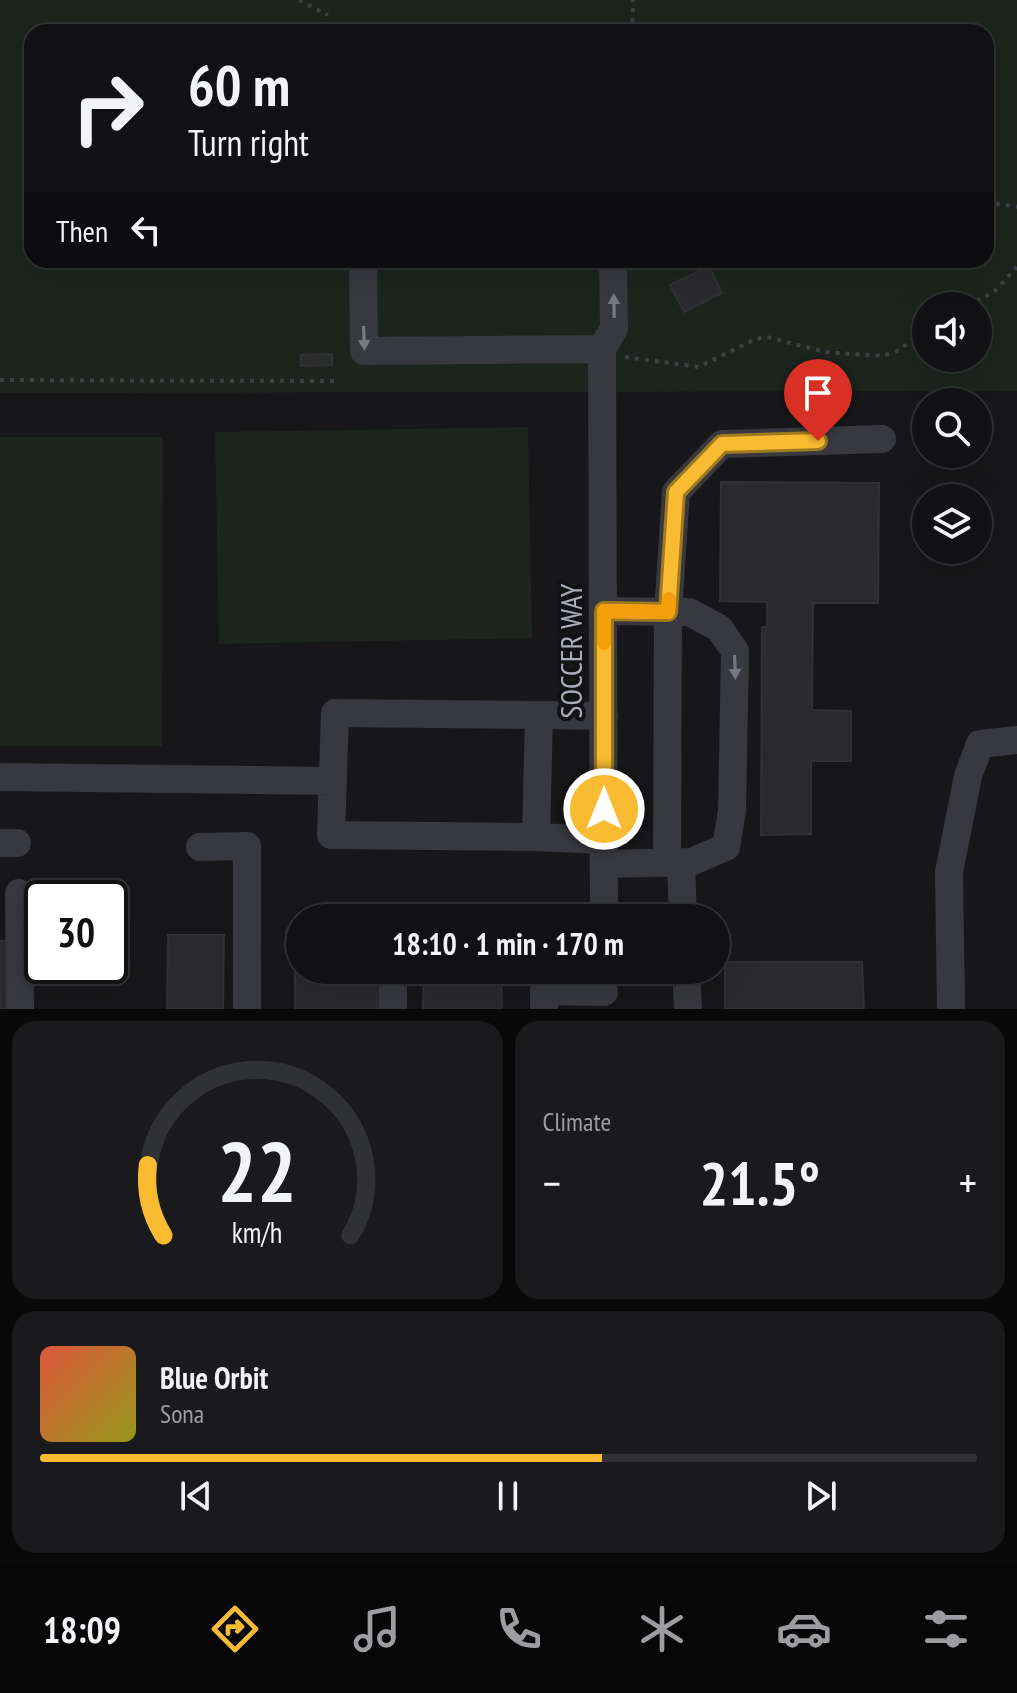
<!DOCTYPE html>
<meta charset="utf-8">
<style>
:root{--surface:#111113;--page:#1a1a1c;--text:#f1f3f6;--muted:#9c9da0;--line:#303133;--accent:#f8bb31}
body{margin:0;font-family:"PT Sans Narrow",sans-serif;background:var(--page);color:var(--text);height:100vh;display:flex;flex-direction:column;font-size:30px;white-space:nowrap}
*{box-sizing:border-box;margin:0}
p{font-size:26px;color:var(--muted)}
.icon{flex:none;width:44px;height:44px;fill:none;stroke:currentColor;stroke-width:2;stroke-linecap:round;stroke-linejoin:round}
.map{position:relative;height:1009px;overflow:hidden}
.side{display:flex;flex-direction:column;gap:12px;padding:12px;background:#09090a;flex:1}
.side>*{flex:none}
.top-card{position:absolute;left:24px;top:24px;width:970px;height:244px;border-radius:24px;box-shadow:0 8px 32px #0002,0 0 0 2px var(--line);background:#111113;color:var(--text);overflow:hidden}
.tools{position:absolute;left:912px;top:292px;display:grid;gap:16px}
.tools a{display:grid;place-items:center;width:80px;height:80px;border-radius:50%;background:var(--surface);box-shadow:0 8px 32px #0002,0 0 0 2px var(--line);font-size:40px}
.speed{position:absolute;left:24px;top:880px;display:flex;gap:16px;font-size:40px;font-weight:700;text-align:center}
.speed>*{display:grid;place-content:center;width:104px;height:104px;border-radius:50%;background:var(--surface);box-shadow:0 8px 32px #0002,0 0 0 2px var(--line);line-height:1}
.speed .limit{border:4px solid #111;border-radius:12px;background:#fff;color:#111}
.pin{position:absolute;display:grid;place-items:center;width:68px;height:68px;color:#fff;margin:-82px -34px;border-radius:50% 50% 50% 0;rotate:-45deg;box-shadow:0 0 8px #0007}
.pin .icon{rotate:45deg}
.me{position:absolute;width:88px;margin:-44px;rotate:0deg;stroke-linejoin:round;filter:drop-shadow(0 0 6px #0008)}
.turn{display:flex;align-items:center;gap:28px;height:168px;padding:0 32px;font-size:36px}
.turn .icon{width:104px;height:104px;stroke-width:2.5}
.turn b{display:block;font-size:56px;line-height:68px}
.then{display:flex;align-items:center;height:76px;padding:0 32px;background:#0003;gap:16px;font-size:30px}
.big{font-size:60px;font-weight:700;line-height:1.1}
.side .widget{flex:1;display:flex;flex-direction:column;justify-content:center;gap:12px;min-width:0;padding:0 28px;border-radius:24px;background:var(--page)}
.side .dial{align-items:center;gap:0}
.dial svg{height:208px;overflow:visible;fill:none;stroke:var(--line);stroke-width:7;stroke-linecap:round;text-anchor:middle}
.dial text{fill:var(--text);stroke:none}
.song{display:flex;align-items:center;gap:24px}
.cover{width:96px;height:96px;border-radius:12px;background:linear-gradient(135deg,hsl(10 70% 55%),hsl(60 70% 35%))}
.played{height:8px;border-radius:4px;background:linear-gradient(90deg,var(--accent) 60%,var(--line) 60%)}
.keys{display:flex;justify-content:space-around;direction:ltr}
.heat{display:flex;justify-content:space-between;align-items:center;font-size:44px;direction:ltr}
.side .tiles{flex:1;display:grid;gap:12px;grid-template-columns:1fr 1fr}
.widget:last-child{grid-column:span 2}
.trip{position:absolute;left:286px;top:904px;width:444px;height:80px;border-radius:40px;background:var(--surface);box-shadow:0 8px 32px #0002,0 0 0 2px var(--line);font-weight:700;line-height:80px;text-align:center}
.menu{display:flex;height:128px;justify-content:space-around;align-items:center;background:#070708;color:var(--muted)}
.menu .icon{width:56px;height:56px}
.menu .active{color:var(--accent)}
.menu b{font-size:36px;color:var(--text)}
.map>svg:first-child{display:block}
.green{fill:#1d241e;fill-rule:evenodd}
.building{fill:#2a2a2d;stroke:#313135;stroke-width:2}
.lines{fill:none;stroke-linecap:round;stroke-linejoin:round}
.path{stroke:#3e4045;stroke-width:4;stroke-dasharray:4 6;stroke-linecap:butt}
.minor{stroke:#38393e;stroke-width:28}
.oneway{fill:#767982}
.route-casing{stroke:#a17a20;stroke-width:20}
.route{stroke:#f8bb31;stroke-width:14}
.slow{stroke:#f59e0b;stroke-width:14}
.labels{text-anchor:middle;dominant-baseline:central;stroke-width:8;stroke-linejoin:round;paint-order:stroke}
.street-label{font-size:30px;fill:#a9adb9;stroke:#121214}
</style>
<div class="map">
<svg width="1017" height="1009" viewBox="0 0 1017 1009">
<rect width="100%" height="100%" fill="#171719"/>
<path class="green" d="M0,0H1017V391L0,393ZM32,32H986V260H32ZM926,306H978V358H926Z
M528,427L532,638L219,644L215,432Z
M0,437H163L162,746H0Z"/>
<path class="building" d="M709,266L722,293L684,312L670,285Z
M332,354V365L301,366V355Z
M721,482L879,483L878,603H813L812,710L851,711V761H811V834L761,835L762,627H767V602L720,601Z
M168,935H224L223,1009H167Z
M0,941H12V1009H0Z
M295,955H300V970H381V1009H295Z
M725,962H862L864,1009H725Z
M424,970H501L502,1009H423Z"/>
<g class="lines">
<path class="path" d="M299,0L328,15
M632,32L633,0
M986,202L1017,207
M968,306L994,292L1017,267
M625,357L699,367L755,339L767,337L825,352L883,356L899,350L926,329
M0,380L334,381"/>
<path class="minor" d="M363,260L364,351L602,349
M604,611L689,612L719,628L735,651L732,811L726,847L691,862L604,864
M604,716L539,715L536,837L604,840
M0,777L333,781
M536,837L331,835L335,713L539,715
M0,843H17
M200,847L247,846V1009
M667,862L668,612L676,492L722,444L882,439
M681,862L683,918
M19,893L20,1009
M604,918L602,349L614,328L613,260
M299,935H300
M686,970L688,1009
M393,1009V970
M544,1009V991L604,992
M951,1009L949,872L968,776L980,744L1017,740"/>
</g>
<defs><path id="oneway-solid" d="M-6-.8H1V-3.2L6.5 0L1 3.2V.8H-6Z" transform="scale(2)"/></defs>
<g class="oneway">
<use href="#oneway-solid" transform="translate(614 306) rotate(-91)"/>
<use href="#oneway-solid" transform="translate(364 338) rotate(88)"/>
<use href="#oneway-solid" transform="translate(735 667) rotate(88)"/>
</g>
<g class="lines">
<g class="route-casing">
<path id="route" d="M604,809V611L668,612L676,492L722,444L818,441"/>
</g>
<use href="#route" class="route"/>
<path class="slow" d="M604,643V611L668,612L669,599"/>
</g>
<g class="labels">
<g class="street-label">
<text transform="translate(570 651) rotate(-90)">SOCCER WAY</text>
</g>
</g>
</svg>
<div class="tools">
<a><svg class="icon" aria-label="sound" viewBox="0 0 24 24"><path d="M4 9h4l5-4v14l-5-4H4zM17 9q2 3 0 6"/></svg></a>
<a><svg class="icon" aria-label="search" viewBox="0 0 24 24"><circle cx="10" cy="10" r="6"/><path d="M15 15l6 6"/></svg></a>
<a><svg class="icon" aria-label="layers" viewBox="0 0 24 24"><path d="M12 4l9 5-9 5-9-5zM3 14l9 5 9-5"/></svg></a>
</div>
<div class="speed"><div class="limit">30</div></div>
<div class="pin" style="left:818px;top:441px;background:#d93025"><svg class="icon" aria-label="arrive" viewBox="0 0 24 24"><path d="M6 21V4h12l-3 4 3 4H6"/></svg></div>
<svg class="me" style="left:604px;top:809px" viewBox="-20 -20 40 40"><circle r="17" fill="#f8bb31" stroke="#fff" stroke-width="3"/><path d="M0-11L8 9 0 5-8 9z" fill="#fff"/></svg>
<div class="trip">18:10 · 1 min · 170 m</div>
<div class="top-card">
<div class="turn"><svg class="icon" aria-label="right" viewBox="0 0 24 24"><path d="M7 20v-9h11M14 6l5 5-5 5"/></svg><div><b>60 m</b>Turn right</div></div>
<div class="then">Then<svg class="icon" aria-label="left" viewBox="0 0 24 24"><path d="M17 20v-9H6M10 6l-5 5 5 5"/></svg></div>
</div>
</div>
<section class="side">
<div class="tiles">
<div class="widget dial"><svg viewBox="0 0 100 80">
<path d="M14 69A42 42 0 1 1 86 69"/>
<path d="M14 69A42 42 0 0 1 8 42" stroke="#f8bb31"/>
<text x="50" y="56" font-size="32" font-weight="700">22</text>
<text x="50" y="72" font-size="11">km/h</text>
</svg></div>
<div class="widget"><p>Climate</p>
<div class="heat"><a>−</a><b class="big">21.5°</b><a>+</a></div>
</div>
<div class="widget">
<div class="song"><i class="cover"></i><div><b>Blue Orbit</b><p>Sona</p></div></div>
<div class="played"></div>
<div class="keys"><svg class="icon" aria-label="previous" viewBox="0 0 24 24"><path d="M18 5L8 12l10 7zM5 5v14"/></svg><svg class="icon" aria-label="pause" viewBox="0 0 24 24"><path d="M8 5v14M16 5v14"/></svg><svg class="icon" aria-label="next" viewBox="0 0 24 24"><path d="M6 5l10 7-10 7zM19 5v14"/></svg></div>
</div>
</div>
</section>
<nav class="menu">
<b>18:09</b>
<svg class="icon active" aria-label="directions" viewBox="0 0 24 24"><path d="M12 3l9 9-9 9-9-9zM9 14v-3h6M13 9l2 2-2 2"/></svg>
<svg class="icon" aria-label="music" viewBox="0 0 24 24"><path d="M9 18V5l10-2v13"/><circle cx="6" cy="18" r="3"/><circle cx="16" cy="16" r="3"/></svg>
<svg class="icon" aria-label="phone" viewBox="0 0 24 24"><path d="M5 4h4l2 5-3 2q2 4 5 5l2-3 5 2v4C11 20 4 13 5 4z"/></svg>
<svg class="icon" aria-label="climate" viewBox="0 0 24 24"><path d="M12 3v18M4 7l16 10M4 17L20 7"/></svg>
<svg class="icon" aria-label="car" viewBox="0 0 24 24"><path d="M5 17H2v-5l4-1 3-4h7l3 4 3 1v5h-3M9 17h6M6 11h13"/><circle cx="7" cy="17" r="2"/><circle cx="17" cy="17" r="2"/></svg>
<svg class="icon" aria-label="filters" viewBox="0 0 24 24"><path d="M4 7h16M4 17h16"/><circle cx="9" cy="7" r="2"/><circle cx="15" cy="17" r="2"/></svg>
</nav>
